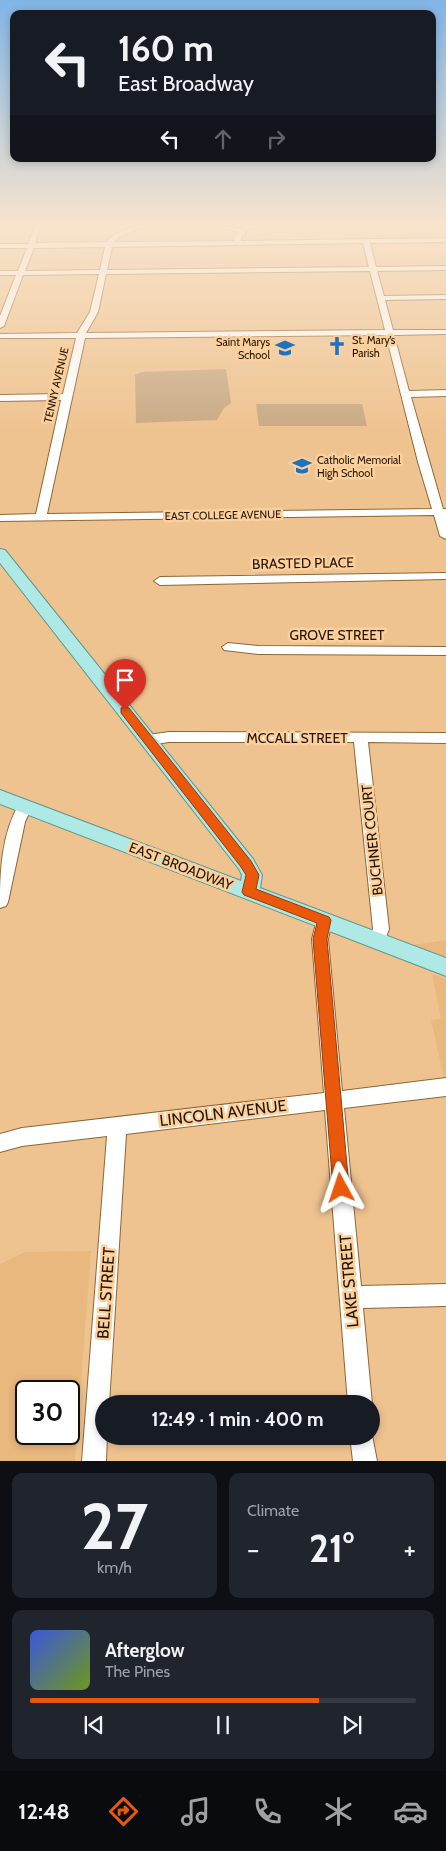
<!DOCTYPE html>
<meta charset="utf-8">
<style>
:root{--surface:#171b24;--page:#20242c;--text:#f1f3f6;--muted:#9ea1a6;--line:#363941;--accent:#ea580c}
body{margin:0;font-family:Cabin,sans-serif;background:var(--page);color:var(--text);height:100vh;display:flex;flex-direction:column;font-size:19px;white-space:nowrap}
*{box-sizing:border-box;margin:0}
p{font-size:16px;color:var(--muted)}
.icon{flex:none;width:28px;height:28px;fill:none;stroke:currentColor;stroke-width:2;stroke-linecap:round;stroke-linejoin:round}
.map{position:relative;height:1461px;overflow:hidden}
.sheet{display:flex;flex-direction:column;gap:12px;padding:12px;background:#0d0f14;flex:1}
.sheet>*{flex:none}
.guide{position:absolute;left:10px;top:10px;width:426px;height:152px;border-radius:10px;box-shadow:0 2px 8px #0003;background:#171b24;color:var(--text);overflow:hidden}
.speed{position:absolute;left:15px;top:1380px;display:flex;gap:10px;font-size:25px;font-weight:700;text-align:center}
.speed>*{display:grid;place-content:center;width:65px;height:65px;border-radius:50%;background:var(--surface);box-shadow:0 2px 8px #0003;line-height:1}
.speed .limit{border:2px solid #111;border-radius:8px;background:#fff;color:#111}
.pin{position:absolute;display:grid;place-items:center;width:42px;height:42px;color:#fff;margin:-51px -21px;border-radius:50% 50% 50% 0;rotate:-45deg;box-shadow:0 0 5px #0007}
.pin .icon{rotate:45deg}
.me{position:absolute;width:55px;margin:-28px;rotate:355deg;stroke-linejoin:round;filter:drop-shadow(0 0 4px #0008)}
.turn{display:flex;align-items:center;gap:18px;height:105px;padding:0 25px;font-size:22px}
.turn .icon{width:65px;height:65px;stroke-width:2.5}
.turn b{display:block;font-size:35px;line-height:42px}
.lanes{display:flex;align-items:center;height:48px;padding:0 25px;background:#0003;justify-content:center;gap:25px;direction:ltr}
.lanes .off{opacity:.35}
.big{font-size:38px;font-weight:800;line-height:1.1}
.sheet .tile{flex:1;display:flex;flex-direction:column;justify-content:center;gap:8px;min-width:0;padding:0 18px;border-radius:10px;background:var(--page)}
.sheet .dial{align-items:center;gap:0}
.dial b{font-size:65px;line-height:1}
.song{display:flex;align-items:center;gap:15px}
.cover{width:60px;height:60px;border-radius:8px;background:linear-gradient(135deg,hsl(230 70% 55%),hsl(80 70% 35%))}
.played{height:5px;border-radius:2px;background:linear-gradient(90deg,var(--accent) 75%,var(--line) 75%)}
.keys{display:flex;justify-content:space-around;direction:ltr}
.heat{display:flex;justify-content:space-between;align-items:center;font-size:28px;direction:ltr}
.sheet .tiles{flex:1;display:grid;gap:12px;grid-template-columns:1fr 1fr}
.tile:last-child{grid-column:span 2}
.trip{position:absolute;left:95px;top:1395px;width:285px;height:50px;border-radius:25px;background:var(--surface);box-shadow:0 2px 8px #0003;font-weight:800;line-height:50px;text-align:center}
.menu{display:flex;height:80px;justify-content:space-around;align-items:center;background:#090b0e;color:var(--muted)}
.menu .icon{width:35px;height:35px}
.menu .on{color:var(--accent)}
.menu b{font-size:22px;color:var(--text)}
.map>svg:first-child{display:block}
.built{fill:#e9b87f;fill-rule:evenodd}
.green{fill:#c9aa86}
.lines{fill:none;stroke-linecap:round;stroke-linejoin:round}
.minor-casing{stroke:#8d6635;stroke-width:2}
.major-casing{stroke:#5b968c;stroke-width:2}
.minor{fill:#fff;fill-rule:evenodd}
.major{fill:#aee9e6;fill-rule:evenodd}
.route{fill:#ea580c;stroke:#983908}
.labels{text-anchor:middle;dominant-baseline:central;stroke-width:5;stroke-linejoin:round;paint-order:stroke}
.far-poi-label{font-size:11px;fill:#241502;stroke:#fcd09d;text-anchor:start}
.far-street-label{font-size:11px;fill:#241502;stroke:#fcd09d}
.street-label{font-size:14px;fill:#241502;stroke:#fcd09d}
.near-street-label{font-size:16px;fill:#241502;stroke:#fcd09d}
</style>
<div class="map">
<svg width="446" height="1461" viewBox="0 0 446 1461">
<rect width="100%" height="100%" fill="#efc390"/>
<path class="built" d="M446,940V958L413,945Z
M432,974L446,979V1077L444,1078L431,1020L441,1019Z
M91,1251L75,1461H0V1264L25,1252ZM69,1391V1434H26V1391Z"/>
<path class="green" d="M226,369L231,403L224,408L217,420L136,423L135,375L142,372Z
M256,404H362L367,426H259Z"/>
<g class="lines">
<g class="minor-casing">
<path id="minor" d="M36,225H42L35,243L106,242C116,231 134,225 148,225L119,237L114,242L234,241V237L238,232L213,225L241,229L250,225H261L248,229L241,237V241L446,238V242L370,243L376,267L446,266V270L377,271L384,296L446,295V299L385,300L393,330H446V334L394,335L409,391L446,390V396L411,397L443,509H446V539L440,536L434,515L0,521V515L36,514L61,400L0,401V395L63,394L76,338H0V334L77,333L90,312L99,274L23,275L4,326L0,328V316L16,275H0V271H18L27,248H0V244H28ZM363,243L369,267L107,270L112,247ZM105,247L100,270L25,271L34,248ZM370,271L385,330L86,333L98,312L106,274ZM386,335L418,462L432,509L47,514L85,338Z
M446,573V579L160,585L154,581L160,577Z
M228,643L259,646L446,647V655L259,654L224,650L222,647Z
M169,732L446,733V743L368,742L389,929L383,946L377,948L371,946L369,941L373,929L354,742H169L148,745L141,740L148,735Z
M25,801L30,802L32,806L25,822L8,902L6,906L0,908C0,871 1,835 20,802Z
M324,914L330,916L332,921L328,939L342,1091L446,1078V1096L344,1108L361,1286L446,1284V1306L363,1308L372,1404H348L325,1110L126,1134L109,1404H104V1436H107L106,1461H82L107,1136L22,1146L0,1152V1134L22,1128L324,1093L312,939L318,916Z
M371,1430L377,1461H353L350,1436H371Z"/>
</g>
<g class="major-casing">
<path id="major" d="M0,549L5,550L253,859L262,875L260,888L446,958V976L0,804V790L241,881L242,875L239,869L0,563Z"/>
</g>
<use href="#minor" class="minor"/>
<use href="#major" class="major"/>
</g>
<linearGradient id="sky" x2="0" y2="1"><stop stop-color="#81b4e6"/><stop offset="0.52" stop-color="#f8e4cd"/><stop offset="1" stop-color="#f8e4cd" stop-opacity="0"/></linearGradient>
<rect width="446" height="430" fill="url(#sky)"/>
<path class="route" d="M125,707L129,708L251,861L259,875L256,889L329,917L331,920L327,939L349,1188L347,1194L341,1196L335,1194L333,1188L313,939L317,923L244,895L242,892L246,875L241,867L121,713V708Z"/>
<defs>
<g id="church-bare" transform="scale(1.5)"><path d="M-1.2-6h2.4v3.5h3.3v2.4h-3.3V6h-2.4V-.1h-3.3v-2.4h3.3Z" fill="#1d73c1" stroke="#fcd09d" stroke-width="2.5" paint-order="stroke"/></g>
<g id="school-bare" transform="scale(1.5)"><path d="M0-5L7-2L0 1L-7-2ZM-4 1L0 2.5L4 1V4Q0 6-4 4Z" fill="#1d73c1" stroke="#fcd09d" stroke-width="2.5" paint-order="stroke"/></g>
</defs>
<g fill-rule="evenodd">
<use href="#church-bare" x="337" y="346"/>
<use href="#school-bare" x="285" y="348"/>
<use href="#school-bare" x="302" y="466"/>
</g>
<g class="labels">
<g class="far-poi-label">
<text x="352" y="340">St. Mary’s<tspan x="352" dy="13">Parish</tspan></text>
<text x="270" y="342" text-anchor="end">Saint Marys<tspan x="270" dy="13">School</tspan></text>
<text x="317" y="460">Catholic Memorial<tspan x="317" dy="13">High School</tspan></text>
</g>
<g class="far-street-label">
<text transform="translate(56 385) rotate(-77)">TENNY AVENUE</text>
<text transform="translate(223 515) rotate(-1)">EAST COLLEGE AVENUE</text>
</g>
<g class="street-label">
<text transform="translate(303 563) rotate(-1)">BRASTED PLACE</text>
<text x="337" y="635">GROVE STREET</text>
<text x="297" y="738">MCCALL STREET</text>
<text transform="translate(372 840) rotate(-96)">BUCHNER COURT</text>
<text transform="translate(181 866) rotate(21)">EAST BROADWAY</text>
</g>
<g class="near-street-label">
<text transform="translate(223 1113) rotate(-7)">LINCOLN AVENUE</text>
<text transform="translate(349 1281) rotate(-95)">LAKE STREET</text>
<text transform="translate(106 1293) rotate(-86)">BELL STREET</text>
</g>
</g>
</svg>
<div class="speed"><div class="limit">30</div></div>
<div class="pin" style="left:125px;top:710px;background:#d93025"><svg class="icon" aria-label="arrive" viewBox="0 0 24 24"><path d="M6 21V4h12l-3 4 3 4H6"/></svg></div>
<svg class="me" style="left:341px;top:1188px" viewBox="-20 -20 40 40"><path d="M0-17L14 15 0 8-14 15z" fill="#ea580c" stroke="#fff" stroke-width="4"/></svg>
<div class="trip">12:49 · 1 min · 400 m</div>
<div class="guide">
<div class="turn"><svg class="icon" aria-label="left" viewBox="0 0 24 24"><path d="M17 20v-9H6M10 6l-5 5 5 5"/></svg><div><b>160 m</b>East Broadway</div></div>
<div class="lanes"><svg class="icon" aria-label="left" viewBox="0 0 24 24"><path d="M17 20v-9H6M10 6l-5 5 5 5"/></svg><svg class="icon off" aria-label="ahead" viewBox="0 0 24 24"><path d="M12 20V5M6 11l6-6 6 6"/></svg><svg class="icon off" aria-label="right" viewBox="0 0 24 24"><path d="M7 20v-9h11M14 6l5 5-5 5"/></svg></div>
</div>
</div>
<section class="sheet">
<div class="tiles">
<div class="tile dial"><b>27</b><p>km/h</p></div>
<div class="tile"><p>Climate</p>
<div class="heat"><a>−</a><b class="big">21°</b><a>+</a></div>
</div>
<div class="tile">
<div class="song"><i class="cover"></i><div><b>Afterglow</b><p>The Pines</p></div></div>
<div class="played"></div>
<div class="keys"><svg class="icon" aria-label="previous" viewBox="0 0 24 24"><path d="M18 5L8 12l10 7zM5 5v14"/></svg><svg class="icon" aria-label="pause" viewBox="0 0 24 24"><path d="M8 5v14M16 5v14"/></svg><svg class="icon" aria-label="next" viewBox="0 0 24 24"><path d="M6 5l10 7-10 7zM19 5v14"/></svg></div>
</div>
</div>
</section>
<nav class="menu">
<b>12:48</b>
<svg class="icon on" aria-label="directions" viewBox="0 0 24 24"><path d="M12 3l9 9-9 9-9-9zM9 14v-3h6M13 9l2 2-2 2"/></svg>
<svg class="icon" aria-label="music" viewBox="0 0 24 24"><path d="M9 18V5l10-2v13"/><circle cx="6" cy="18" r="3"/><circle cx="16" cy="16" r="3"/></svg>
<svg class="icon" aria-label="phone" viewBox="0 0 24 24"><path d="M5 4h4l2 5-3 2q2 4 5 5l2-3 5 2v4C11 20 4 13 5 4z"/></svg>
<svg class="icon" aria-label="climate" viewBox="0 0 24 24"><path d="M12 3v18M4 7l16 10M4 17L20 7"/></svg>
<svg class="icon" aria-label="car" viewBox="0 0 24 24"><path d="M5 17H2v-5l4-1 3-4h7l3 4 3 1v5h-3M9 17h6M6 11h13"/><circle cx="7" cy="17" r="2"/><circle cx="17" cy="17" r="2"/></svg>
</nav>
